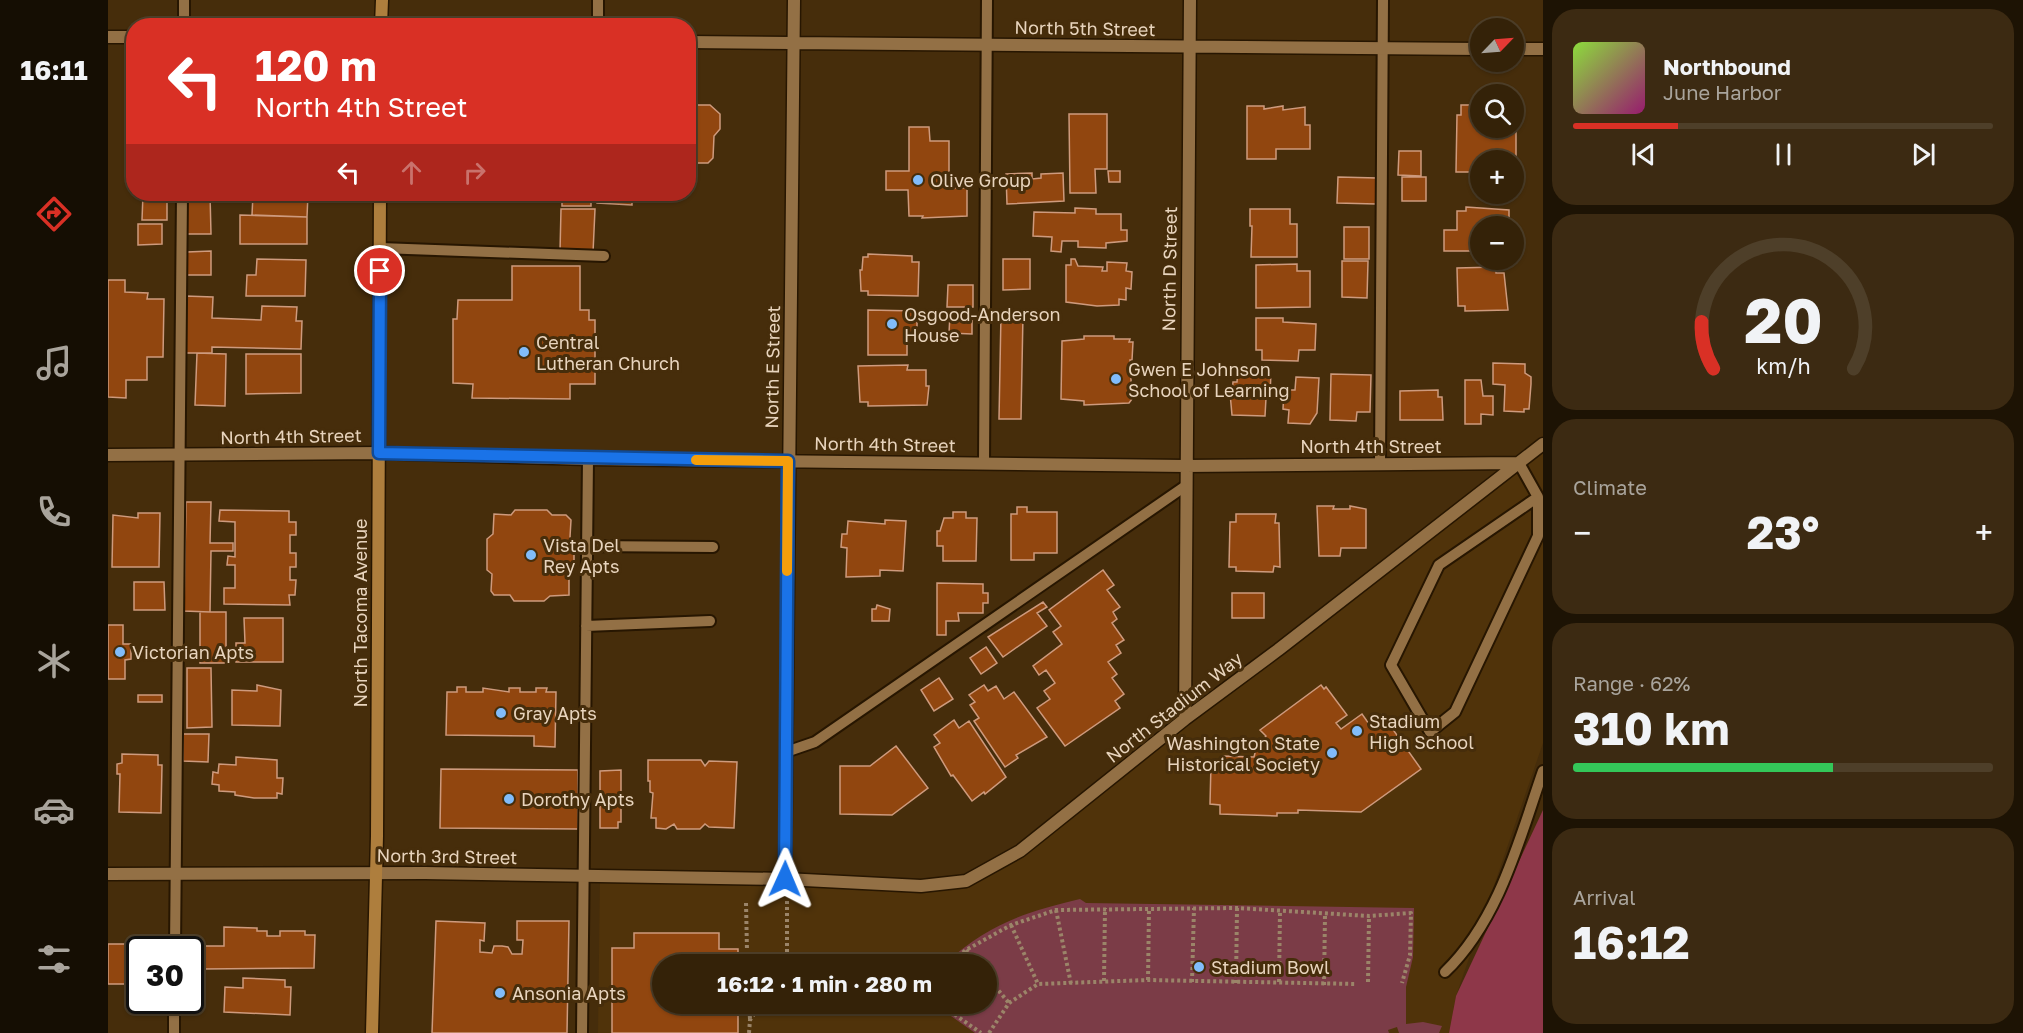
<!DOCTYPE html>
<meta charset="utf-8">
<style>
:root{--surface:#342208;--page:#3c2a12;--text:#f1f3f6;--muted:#a9a49c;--line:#4e3f29;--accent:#d93025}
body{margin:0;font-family:"Golos Text",sans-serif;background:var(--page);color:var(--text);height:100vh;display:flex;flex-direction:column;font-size:22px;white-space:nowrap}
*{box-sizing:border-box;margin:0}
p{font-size:20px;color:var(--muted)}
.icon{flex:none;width:33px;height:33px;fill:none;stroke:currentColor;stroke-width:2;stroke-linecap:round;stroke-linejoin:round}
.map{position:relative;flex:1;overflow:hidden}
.panel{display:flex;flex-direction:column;gap:9px;padding:9px;background:#1d1304;width:480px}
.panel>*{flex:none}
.guide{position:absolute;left:18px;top:18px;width:570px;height:183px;border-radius:24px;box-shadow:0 2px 4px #0004,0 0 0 2px var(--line);background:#d93025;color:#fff;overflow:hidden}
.needle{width:39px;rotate:65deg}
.buttons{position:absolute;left:1362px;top:18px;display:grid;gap:12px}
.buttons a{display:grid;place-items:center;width:54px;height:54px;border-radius:50%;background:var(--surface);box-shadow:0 2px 4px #0004,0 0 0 2px var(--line);font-size:30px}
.speed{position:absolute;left:18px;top:936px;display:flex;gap:12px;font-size:30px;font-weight:700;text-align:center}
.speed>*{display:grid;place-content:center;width:78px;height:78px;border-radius:50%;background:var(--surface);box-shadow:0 2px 4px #0004,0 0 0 2px var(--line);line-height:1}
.speed .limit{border:3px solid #111;border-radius:9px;background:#fff;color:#111}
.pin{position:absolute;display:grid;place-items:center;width:51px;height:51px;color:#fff;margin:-26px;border:3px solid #fff;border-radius:50%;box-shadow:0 2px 6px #0007}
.me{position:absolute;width:66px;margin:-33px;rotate:1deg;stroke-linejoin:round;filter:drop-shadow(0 0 4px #0008)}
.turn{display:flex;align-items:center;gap:21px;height:126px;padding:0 30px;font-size:27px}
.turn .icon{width:78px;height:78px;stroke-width:2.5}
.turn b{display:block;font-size:42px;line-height:51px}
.lanes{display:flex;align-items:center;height:57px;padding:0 30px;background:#0003;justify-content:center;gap:30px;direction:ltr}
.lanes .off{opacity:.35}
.big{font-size:45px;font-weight:700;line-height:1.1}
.panel .card{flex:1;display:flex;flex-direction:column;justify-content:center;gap:9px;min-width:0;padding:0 21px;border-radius:24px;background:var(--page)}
.panel .dial{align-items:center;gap:0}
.dial svg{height:156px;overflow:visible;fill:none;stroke:var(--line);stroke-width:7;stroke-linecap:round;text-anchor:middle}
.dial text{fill:var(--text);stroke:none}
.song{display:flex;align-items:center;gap:18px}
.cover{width:72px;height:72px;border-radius:9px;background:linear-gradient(135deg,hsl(90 70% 55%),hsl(320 70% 35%))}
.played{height:6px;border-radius:3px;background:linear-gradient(90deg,var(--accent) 25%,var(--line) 25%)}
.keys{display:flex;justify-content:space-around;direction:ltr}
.heat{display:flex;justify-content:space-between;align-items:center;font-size:33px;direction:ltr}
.charge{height:9px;border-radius:4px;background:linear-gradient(90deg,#34c759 62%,var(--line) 0)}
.trip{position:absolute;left:544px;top:954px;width:345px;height:60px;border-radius:30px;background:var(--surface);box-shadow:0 2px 4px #0004,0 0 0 2px var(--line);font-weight:700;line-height:60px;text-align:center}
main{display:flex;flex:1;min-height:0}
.tabs{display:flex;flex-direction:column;width:108px;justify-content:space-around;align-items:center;background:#150e03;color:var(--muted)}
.tabs .icon{width:42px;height:42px}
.tabs .selected{color:var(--accent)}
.tabs b{font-size:27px;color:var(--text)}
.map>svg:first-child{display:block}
.built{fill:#50330a;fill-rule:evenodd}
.green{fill:#7b3c47}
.forest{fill:#8e3749}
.building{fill:#91460f;stroke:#ce9a7d;stroke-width:1.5}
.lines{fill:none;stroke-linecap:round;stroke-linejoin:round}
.lane-casing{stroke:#271601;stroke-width:14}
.street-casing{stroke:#271601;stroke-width:15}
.secondary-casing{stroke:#271601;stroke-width:15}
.path{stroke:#9b8569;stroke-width:4;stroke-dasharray:3 3;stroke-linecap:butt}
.lane{stroke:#937045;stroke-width:10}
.street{stroke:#937045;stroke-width:12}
.secondary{stroke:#ae7e3d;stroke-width:12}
.route-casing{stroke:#114b97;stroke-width:15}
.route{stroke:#1a73e8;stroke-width:10}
.slow{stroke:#f59e0b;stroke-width:10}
.poi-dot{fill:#81bcfa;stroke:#462d0b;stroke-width:2}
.labels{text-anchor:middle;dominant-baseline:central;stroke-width:6;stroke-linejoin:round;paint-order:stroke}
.street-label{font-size:18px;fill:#e8d4bd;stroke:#462d0b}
.poi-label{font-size:18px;fill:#e8d4bd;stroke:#462d0b;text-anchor:start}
</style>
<main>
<nav class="tabs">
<b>16:11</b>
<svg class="icon selected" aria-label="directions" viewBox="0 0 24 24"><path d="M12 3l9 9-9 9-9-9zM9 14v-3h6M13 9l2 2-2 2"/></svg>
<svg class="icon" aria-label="music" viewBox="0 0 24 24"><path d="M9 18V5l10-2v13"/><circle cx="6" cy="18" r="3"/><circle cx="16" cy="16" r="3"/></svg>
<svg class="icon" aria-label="phone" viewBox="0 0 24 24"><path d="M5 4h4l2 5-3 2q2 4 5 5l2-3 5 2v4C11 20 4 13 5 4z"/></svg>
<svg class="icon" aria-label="climate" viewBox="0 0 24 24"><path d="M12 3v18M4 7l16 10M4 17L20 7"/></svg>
<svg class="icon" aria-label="car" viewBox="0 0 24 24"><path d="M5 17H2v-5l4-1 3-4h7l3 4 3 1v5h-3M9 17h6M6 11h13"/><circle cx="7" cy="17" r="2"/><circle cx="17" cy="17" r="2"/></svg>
<svg class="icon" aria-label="filters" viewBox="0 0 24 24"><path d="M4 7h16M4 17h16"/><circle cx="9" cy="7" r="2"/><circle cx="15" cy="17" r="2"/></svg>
</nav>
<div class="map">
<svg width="1435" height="1033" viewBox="0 0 1435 1033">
<rect width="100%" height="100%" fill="#462d0b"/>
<path class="built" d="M1435,444V743L1348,996L1341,1033H490L492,877L813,886L884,869ZM555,964H879V1004H555Z"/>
<path class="green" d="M972,899L978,903L1306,908L1305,957L1298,987V1024L1315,1022L1334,1026L1331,1033H1291L1289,1027L1280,1030L1281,1033H867L826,1004H879V964H836C882,924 914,913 972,899Z"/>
<path class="forest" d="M1435,810V1033H1341L1348,996Z"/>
<path class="building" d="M588,105H602L612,114V129L606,136L605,158L600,163H580V111Z
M1353,105H1372V128H1406V116H1408V170H1406V160H1372V172H1348L1349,115H1353Z
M1139,106H1156V109L1175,106V110L1197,107V125H1202V149H1168V159H1139Z
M961,114H999V169H987L988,193H962Z
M801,127H821L822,141H841V188H859V216L814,218L815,216H801L800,190H778V171H801Z
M1291,151H1313V176L1290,175Z
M1000,171H1012V182H1001Z
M924,173V179L933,178V174L955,173L956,201L899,204L898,174Z
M1230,177L1269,178L1268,204L1229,203Z
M1294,177H1318V201H1294Z
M35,194L59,195V220H34Z
M78,194H102L103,234H79Z
M145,194H200L199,217L144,215Z
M454,194H483V206H454Z
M489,194H524V205L489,203Z
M1358,207L1401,210V226H1372V252H1369L1368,245L1363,246V251H1336V230H1349V211H1358Z
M967,208L988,209V214H1013V230H1019V241L998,243V248L970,247V241H954L953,252L943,251L944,237L925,236L926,212L967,213Z
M453,209H487L485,253L452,252Z
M1142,209H1182V224H1189V257H1143L1144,226H1142Z
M132,215L199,217V244H132Z
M30,224H54V244L30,245Z
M1236,227H1261V259H1236Z
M103,251V275H79V252Z
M760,254L804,256V262H811L810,296L760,295V291H753L752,270H754L755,257H760Z
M149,259L198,260L197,296H138L139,275H148Z
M895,259H922V289L895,290Z
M963,259H967L970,266L995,267L994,271H999V262L1019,263L1018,271L1024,272L1023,289L1018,288V300L1011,299V305L989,306L958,302V265H963Z
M1234,261H1260L1259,298L1234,297Z
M1189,264V271H1202V307L1148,308V265Z
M404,266H472V310H481V320H487V384H462V399L364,398L365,384L345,383V319H349L350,300H404Z
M1388,267V273H1396L1400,310L1357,311V306H1350L1349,268Z
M0,280H17V292L40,293L39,299H56L55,357H39V380H18V398L0,397Z
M840,285H865V307H839Z
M77,296L105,297L104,318L153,320L154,306L189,307L188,321H194L193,349L104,347V353H76Z
M760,310L809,311V338H799V355H760Z
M842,314L864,315V334L841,333Z
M893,314H915L913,419H891Z
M1148,318H1175V322L1208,324L1207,350H1191L1190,361L1154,360V350H1148Z
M976,336H1006V339H1022L1021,342H1025L1024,360H1022L1024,399L1021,403L976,405V401L953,399L954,341L976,339Z
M89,353L118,354L117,406L87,405Z
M138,354H193V393L138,394Z
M1385,363L1417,364V373L1423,377V384L1421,409H1416V412L1396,411L1397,385L1385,384Z
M800,365L799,370H818V386H821L819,405L760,406V402H752L750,366Z
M1130,369L1163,370L1162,398H1158L1157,416L1124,415L1122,393H1124L1125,382H1129Z
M1223,374L1263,375L1262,412H1249L1248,421L1222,420Z
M1188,377L1211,378L1209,413L1202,424L1180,423L1181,410L1175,409L1176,390H1187Z
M1357,380H1373L1375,396H1385V415L1373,414V424H1357Z
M1330,390V397H1334L1335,420H1292V391Z
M78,502H103L102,543H125V551H103L102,612L76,611Z
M1209,506H1226L1225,509H1242V506L1258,509V548H1233L1232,556H1211Z
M909,507H919V512H949V553H926V560H903V514H909Z
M112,510L181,511V522H188V535H182V553H188V567H182V580H188L187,595H181L182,605L116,604V588H127V565H119L120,556L127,557V522L111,521Z
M407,510H439L444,515H458L463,520L462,537L466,541V570L461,576V595L442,596L436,601H406L402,595H386L383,591L384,574L379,570V539L385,534L386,514L403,515Z
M845,512H858V518H869L868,561H835V546H829V531H832L836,518H845Z
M30,513H52L51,567H4L5,515L30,518Z
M1128,514H1168L1167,523H1171L1172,567L1166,566L1165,572L1128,571V567H1121L1122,522H1128Z
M777,520L798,521L795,571L772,570V576L738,577L739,548L733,547L734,534H739L740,521L777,524Z
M995,570L1006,585L999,590L1012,607L1005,612L1009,619L1004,623L1016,640L1008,645L1013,653L1000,662L1009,674L1004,678L1016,694L1007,701L1012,708L957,746L929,708L942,699L936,691L947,683L938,670L931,675L925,666L954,644L945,632L953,626L941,610Z
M26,582H56L57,610H26Z
M829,583L875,584V593H880V603H875V613H850L851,621H838V635H829Z
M1124,593H1156V618H1124Z
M935,602L939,607L929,613L939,626L895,657L880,637Z
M769,605L782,609L781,621H764V609H768Z
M92,612H118V663H92Z
M136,618H175V662H128V643H137Z
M0,625H15V644H23V659L17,660V679H0Z
M878,647L889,663L873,674L862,658Z
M79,668H103L104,727L79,728Z
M831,678L845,699L826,711L813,690Z
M149,685L173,690L172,726L124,725V690L149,691Z
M876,685L880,691L888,686L896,699L906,692L939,737L908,755L910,758L897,767L866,721L871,718L862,705L867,702L861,695Z
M1213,685L1216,689L1218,687L1239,715L1228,723L1233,729L1254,714L1261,724L1274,714L1313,769L1253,812L1190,810V813H1169V816L1112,814V805L1102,804L1103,764H1114L1115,756L1146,757L1148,749L1158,736L1152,730Z
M349,687H358V692H375V688L401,692V688H412V692H428V688H439L438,692H448L447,747L426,746V736L338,735L339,692H349Z
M30,695H54V702H30Z
M846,720L851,728L861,721L898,777L877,794L876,792L864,801L845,775L843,776L826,747L832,743L826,735Z
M75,734H101L100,762L75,761Z
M788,746L820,788L784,815L732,814V766H762Z
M14,754L50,755V765H54L53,813L11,812L12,774H9V764L14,763Z
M128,757L169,760V778H175L174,794L169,793V798H146L127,795V792L111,791V785L104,784L105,772L110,773L111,764L128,765Z
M540,760H593L597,766L601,761L629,762L626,828L601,827L597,824L592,829H569L566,824L558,829L548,828V818H543L545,793L542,792V781H540Z
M333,769L470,770V829L332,828Z
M513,770V822H510V828H492V771Z
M328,921L377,923L376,941L372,940V952L384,953L386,946H394L400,947L404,954H414L415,940H409V921H461L459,1033H324Z
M116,927L149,928V931H159V936H172V931H197V935H207L206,968L95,969V946H116Z
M526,933H611V949H630V964H555V1004H630V1033H504V948H526Z
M0,944H25V984H0Z
M135,978L177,980V987H183L182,1015L116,1012L117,987L135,988Z"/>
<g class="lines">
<g class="lane-casing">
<path id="lane" d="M76,26V0
M490,26V0
M272,248L496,256
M876,463L879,0
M1272,463L1275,0
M1411,463L1430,497V536L1347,712L1322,732L1283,665L1331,565L1430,497
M479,546L605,547
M478,626L602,621
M678,752L707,742L1076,487
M67,950L74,194
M1337,972C1391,920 1411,840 1435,771
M66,1033V1000
M474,1033L480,459"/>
</g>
<g class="street-casing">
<path id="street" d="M0,37H26
M580,42L1372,49
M1406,49H1435
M0,455L271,453L480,459L1077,466L1411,463
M1077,719L1082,0
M0,874L317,873L677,879L813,886L858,881L912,851L1077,719L1170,650L1435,444
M677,879L686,0"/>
</g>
<g class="secondary-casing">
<path id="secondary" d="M273,26L274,0
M264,1033L269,836L272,194"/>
</g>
<path class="path" d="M638,903L639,951
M948,910L963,984
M903,925L930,984
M858,950L869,964
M679,964V901
M841,964L858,950L903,925L948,910L1129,908L1261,916L1303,913L1302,955L1294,983
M879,977L901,1003
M1040,980L1041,908
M996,981L997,908
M1084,982L1086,908
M1171,982L1172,911
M1260,982L1261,916
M1128,983L1129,908
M1216,985L1217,915
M641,1004L642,1019
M802,1004H803
M832,1004L873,1033
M641,1033L642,1020L653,1004
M881,1033L901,1003L930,984L1040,980L1248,984"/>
<use href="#lane" class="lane"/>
<use href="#street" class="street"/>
<use href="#secondary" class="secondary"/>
</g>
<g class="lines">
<g class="route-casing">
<path id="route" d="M272,271L271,453L680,461L677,879"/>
</g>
<use href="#route" class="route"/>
<path class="slow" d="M588,460L680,461L679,571"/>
</g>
<g class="poi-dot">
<circle cx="810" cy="180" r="6"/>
<circle cx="784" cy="324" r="6"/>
<circle cx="416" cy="352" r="6"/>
<circle cx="1008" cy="379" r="6"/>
<circle cx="423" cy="555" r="6"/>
<circle cx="12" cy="652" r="6"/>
<circle cx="393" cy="713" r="6"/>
<circle cx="1249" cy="731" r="6"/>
<circle cx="1224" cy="753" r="6"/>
<circle cx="401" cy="799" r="6"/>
<circle cx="1091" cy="967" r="6"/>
<circle cx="392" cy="993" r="6"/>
</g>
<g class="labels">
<g class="street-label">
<text transform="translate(977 28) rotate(1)">North 5th Street</text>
<text transform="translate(1061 269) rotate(-89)">North D Street</text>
<text transform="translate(664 367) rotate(-89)">North E Street</text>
<text transform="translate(183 436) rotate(-1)">North 4th Street</text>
<text transform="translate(777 444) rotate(1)">North 4th Street</text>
<text x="1263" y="446">North 4th Street</text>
<text transform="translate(252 613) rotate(-90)">North Tacoma Avenue</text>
<text transform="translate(1066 707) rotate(-38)">North Stadium Way</text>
<text transform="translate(339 856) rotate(1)">North 3rd Street</text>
</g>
<g class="poi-label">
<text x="822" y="180">Olive Group</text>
<text x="796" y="314">Osgood-Anderson<tspan x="796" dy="21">House</tspan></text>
<text x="428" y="342">Central<tspan x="428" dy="21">Lutheran Church</tspan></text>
<text x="1020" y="369">Gwen E Johnson<tspan x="1020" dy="21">School of Learning</tspan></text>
<text x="435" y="545">Vista Del<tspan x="435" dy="21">Rey Apts</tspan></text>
<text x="24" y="652">Victorian Apts</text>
<text x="405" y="713">Gray Apts</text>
<text x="1261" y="721">Stadium<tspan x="1261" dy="21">High School</tspan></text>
<text x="1212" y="743" text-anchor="end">Washington State<tspan x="1212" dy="21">Historical Society</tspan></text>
<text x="413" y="799">Dorothy Apts</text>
<text x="1103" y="967">Stadium Bowl</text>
<text x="404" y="993">Ansonia Apts</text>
</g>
</g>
</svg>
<div class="buttons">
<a><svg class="needle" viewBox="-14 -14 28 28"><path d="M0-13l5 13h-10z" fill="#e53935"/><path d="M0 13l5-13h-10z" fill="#a9a49c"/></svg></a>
<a><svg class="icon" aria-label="search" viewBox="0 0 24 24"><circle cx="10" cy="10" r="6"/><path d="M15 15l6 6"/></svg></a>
<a>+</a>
<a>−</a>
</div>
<div class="speed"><div class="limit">30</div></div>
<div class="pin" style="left:272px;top:271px;background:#d93025"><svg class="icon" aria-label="arrive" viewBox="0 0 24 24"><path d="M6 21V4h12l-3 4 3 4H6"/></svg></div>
<svg class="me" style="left:677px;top:879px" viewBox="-20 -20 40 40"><path d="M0-17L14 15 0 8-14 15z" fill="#1a73e8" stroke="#fff" stroke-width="4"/></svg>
<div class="trip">16:12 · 1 min · 280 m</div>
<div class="guide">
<div class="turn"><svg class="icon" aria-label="left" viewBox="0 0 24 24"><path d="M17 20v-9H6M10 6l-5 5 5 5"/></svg><div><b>120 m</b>North 4th Street</div></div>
<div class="lanes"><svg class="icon" aria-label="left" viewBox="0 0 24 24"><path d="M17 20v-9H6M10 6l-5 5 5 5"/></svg><svg class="icon off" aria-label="ahead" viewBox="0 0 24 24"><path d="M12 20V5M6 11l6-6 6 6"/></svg><svg class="icon off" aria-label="right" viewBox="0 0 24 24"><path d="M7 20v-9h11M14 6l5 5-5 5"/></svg></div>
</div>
</div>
<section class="panel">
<div class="card">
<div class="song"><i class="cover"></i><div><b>Northbound</b><p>June Harbor</p></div></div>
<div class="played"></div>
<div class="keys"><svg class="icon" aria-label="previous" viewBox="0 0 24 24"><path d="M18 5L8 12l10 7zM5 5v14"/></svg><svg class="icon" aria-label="pause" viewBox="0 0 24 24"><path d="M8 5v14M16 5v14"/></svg><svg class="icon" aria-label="next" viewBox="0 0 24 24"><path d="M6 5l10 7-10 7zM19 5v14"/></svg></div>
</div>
<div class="card dial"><svg viewBox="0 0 100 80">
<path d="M14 69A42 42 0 1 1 86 69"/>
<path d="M14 69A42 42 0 0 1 8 45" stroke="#d93025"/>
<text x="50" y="56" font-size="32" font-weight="700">20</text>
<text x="50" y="72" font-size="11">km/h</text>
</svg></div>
<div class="card"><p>Climate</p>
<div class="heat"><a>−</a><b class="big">23°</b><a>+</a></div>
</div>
<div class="card"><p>Range · 62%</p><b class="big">310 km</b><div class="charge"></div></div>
<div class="card"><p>Arrival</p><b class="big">16:12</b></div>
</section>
</main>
